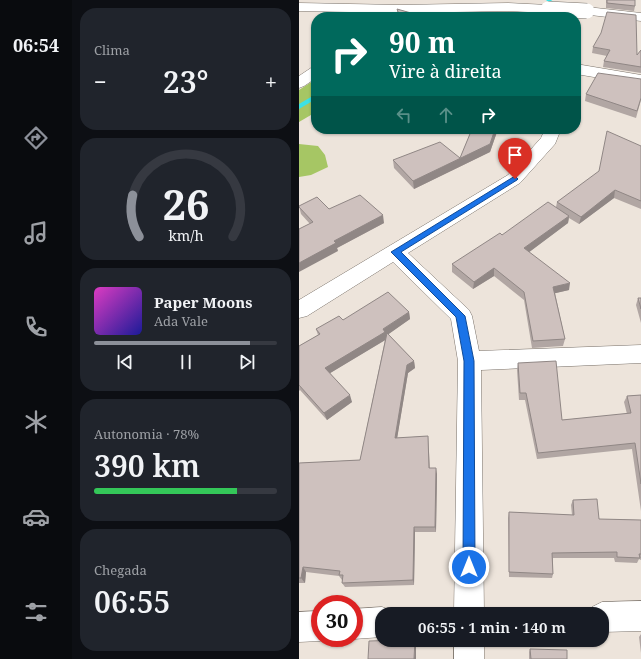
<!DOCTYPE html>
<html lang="pt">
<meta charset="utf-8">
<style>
:root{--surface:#171b24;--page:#20242c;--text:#f1f3f6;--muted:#9ea1a6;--line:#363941;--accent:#8c9099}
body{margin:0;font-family:"Noto Serif",serif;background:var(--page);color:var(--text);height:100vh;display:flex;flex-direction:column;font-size:15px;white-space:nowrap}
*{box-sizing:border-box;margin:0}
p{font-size:13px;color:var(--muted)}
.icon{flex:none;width:22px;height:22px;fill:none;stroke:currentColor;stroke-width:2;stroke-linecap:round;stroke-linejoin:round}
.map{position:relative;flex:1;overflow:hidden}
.sheet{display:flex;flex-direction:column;gap:8px;padding:8px;background:#0d0f14;width:227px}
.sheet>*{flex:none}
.banner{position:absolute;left:12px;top:12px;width:270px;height:122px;border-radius:16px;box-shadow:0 1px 3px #0004;background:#00695c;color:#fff;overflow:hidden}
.speed{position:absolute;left:12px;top:595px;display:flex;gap:8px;font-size:20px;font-weight:700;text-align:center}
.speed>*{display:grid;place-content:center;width:52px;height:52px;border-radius:50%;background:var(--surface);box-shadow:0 1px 3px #0004;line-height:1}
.speed .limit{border:6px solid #d22;background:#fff;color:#111}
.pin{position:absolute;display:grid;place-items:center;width:34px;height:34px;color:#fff;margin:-41px -17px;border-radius:50% 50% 50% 0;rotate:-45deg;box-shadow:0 0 4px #0007}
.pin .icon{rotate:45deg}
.me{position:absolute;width:44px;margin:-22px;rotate:0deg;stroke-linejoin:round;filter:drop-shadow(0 0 3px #0008)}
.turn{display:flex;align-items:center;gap:14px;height:84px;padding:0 12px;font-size:18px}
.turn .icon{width:52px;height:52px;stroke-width:2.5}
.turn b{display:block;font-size:28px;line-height:34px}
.lanes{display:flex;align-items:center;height:38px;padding:0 12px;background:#0003;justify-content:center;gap:20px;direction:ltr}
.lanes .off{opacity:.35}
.big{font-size:30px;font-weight:600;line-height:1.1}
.sheet .tile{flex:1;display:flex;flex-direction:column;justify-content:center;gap:6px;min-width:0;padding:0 14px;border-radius:16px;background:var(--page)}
.sheet .dial{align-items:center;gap:0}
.dial svg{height:104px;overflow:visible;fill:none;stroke:var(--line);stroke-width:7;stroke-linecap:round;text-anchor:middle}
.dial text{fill:var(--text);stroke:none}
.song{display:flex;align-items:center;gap:12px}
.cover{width:48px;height:48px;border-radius:6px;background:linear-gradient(135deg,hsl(310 70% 55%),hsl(240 70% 35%))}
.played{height:4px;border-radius:2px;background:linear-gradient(90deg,var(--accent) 85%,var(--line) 85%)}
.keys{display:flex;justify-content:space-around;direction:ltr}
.heat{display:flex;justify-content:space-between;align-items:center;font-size:22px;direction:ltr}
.charge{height:6px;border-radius:3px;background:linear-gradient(90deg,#34c759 78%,var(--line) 0)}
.trip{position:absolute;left:76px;top:607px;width:234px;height:40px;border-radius:16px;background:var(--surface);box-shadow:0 1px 3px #0004;font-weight:600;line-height:40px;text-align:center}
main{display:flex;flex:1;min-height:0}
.tabs{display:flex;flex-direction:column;width:72px;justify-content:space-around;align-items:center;background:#090b0e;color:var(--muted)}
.tabs .icon{width:28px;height:28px}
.tabs .on{color:var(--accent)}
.tabs b{font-size:18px;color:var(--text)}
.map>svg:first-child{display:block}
.forest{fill:#a6c664}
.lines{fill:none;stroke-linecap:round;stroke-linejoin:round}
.stream{fill:#3ce1e4;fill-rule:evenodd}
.minor-casing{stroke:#7b736b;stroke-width:1}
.minor{fill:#fff;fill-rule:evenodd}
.minor-bridge-casing{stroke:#7b736b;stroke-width:16;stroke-linecap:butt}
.minor-bridge{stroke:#fff;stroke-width:15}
.wall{fill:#b1a6a3}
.shaded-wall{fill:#908785}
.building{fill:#cec1be;stroke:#908785}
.route{fill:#1a73e8;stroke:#114b97}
</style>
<main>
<nav class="tabs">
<b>06:54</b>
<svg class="icon on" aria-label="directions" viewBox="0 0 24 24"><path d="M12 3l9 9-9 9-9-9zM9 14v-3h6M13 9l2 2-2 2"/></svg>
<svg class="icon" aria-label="music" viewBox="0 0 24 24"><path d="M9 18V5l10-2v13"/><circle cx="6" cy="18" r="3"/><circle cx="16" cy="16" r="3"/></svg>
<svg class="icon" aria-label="phone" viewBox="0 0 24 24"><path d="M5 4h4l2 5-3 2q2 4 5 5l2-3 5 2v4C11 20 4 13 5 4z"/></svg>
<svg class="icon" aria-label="climate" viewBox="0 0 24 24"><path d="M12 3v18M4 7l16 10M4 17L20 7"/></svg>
<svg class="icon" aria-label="car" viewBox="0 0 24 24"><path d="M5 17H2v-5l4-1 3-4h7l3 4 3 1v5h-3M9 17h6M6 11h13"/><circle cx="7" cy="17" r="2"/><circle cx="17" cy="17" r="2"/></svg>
<svg class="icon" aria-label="filters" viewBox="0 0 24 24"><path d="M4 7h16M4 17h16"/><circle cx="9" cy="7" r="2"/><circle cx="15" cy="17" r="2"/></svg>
</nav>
<section class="sheet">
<div class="tile"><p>Clima</p>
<div class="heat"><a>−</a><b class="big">23°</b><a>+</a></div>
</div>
<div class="tile dial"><svg viewBox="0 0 100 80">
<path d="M14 69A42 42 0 1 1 86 69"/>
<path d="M14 69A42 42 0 0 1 9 37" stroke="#8c9099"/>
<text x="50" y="56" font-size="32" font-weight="700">26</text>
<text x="50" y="72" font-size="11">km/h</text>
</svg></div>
<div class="tile">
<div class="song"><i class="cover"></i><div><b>Paper Moons</b><p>Ada Vale</p></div></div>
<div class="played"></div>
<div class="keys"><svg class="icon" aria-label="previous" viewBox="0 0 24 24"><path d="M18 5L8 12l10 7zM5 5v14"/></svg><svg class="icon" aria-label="pause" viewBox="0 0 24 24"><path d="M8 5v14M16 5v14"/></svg><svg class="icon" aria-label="next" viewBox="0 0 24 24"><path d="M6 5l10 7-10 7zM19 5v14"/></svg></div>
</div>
<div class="tile"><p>Autonomia · 78%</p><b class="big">390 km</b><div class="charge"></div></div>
<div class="tile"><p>Chegada</p><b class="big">06:55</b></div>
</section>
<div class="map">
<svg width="342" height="659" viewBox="0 0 342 659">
<rect width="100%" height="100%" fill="#ede4db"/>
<path class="forest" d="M17,79V112L0,122V90Z
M0,144L19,146L26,155L29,167L12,175L0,177Z"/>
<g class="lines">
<path class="stream" d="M247,0H252L257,4L249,17H245L252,4Z
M17,94V99L0,109V104Z"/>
<g class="minor-casing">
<path id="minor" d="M0,3L101,5L209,3L249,5L254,6L256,9L254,12L249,13L209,11L101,13L0,11Z
M288,7L342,13V21L283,14L281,11L283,8Z
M277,64L342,75V85L277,74Z
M17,66V78L5,86L0,88V76L12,68Z
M246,129H262L256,144L221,183L109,253L170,310L173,316L180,351L342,345V363L182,370L185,614H155L159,361L152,319L94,262L8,316L0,318V300L209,175L242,138Z
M342,601V631L303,632V614H289L293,607L303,602Z
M83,607L94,611L95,614H83V637L55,639L53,638H55V609Z
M21,611V638H28L21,641L0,642V612Z
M155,640H185V659H155Z"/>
</g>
<use href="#minor" class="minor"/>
<g class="minor-bridge-casing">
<path id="minor-bridge" d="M249,9L288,11"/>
</g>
<use href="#minor-bridge" class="minor-bridge"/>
</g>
<path class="wall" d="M307,0H336V6L335,11L307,8Z
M98,9L126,17H99Z
M294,47L338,55L342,50V73L304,67L305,61L308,56L293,53Z
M342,79V100L337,118L286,101L287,94Z
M173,129H199L191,152L115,189L95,168L94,160L161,158Z
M342,146V209L315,198L280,224L270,218L269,223L230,252L270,290L256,293L266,339L264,346L233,348L225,300L195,276L174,289L153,272V264L203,235L257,207L258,202Z
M0,206L30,209L85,223L38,248L39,251L11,224L2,214Z
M339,298H342V323L337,305Z
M110,312L111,319L89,334L115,361L116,368L109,373L98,438L129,436L131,468L138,474L137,532H116L115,585L46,587L43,583V580L40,576L7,572L6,583H0V463L61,460L86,340L31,373L53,402L28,420L1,390L0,391V346L19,335L17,329L44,320Z
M219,363L263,420L328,414L325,402L328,396L342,395V511L333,449L238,459L226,400H220L218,370Z
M274,500L300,519L342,520V560L340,559L338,563L316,562L315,558H254V574L253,578L210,577L209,518L210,512L273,515L272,505Z
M342,634V653L340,637Z
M231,649L268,659H230V652Z"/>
<path class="shaded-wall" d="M196,129H199L191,152L115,189L114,181L191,144Z
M316,190L315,198L280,224L282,217Z
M84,215L85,223L38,248L39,251L0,272V263L35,241Z
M270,216L269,223L225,256V248Z
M195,268V276L174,289L175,282Z
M271,283L270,290L253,294L254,287Z
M110,312L111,319L87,336L88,339L28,375L26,368Z
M115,361L116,368L109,373L97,445L96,438L108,365Z
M51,395L53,402L28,420L25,413Z
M137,468L138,474L137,532L136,527Z
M115,527L116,532L115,585L114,580Z
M4,567L7,572L6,583L2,578Z
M116,640L117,644V659H115Z"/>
<path class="building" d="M308,0H336V6L308,3Z
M98,9L126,17H101Z
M308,12L337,15L338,55L342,50V67L305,61L311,50L294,47L302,33Z
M299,73L342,79V98L338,111L287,94Z
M173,129H196L191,144L114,181L94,160L141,142L161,158Z
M308,131L342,146V201L316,190L282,217L258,202L300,171Z
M61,195L84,215L35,241L37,243L0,263V229L14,222L0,207V206L18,197L30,209Z
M249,202L270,216L225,248L271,283L254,287L266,339L234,341L225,292L195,268L175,282L153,264L201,233L203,235Z
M89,292L110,312L84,329L86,332L26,368L51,395L25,413L0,385V346L21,334L17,329L40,316L44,320Z
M339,298H342V309Z
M88,333L115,361L108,365L96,438L129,436L130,468H137L136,527H115L114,580L43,583L44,575H40L41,571L4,567L2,578H0V463L61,460Z
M257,361L263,420L332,413L328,396L342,395V484L336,443L239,453L227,393H221L219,363Z
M298,499L300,519L342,520V554H340L341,558L318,557V552L253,553L254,574L210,572V512L275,515L274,500Z
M103,640H116L115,659H69L70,641Z
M231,649L268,650V659H232Z"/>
<path class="route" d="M216,176L219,179L218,180L102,252L166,316L175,361L176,567L174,571L170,572L166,571L164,567L165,361L157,317L92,252Z"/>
</svg>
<div class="speed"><div class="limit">30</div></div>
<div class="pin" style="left:216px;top:179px;background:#d93025"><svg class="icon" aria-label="arrive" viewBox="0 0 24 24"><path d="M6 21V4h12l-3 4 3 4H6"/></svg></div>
<svg class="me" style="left:170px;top:567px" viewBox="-20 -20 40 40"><circle r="17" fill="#1a73e8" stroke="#fff" stroke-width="3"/><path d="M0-11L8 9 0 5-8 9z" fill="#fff"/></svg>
<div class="trip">06:55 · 1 min · 140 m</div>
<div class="banner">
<div class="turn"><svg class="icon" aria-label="right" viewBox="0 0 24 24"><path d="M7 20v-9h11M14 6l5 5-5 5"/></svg><div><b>90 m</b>Vire à direita</div></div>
<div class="lanes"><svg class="icon off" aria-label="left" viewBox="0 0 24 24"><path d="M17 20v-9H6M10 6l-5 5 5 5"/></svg><svg class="icon off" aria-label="ahead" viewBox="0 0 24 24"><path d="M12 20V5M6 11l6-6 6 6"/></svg><svg class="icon" aria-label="right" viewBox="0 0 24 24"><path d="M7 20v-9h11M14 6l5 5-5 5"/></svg></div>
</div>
</div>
</main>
